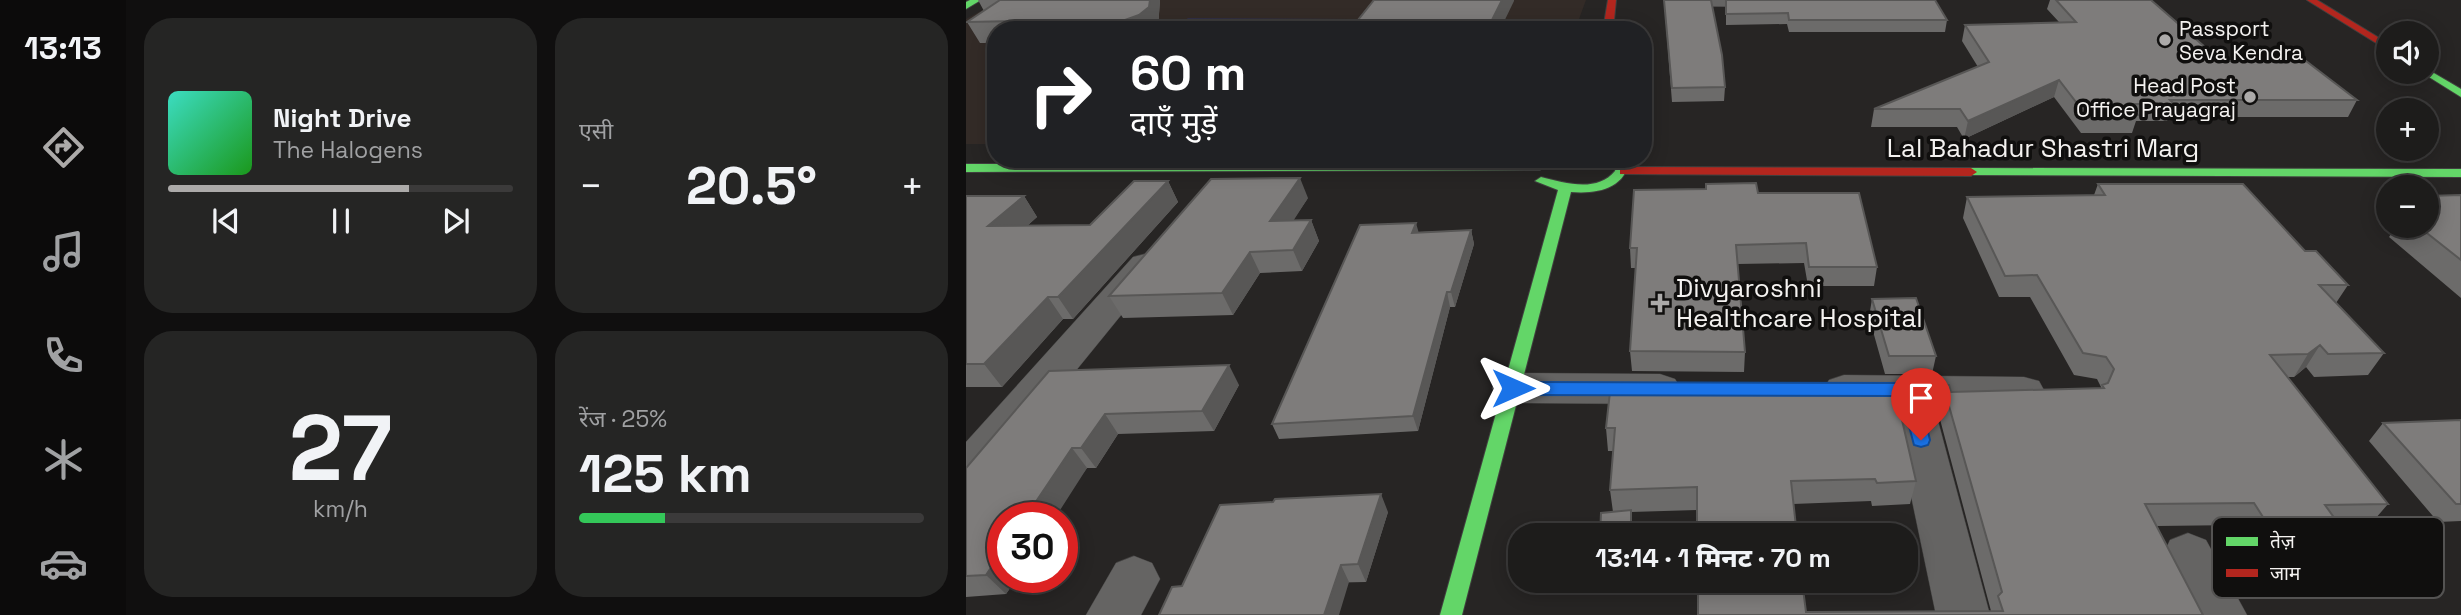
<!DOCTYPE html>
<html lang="hi">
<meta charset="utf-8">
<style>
:root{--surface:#1d1c1b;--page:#252524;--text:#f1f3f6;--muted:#a0a1a3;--line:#3b3a3a;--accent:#acaaa9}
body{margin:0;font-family:"Space Grotesk","Noto Sans Devanagari",sans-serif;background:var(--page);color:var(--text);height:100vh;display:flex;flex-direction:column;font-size:26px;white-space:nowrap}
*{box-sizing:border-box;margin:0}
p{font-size:23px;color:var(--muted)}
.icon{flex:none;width:38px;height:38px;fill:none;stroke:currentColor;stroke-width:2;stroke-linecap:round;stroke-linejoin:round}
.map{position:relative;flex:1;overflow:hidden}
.side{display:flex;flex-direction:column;gap:18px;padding:18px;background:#100f0f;width:840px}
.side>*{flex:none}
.guide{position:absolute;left:21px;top:21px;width:665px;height:147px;border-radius:28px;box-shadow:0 4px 18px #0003,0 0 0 2px var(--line);background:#202124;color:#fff;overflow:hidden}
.buttons{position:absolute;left:1410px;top:21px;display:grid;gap:14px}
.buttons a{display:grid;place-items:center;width:63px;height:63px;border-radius:50%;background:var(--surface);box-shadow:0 4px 18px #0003,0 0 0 2px var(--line);font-size:35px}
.speed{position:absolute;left:21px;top:502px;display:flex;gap:14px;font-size:35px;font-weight:700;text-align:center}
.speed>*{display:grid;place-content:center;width:91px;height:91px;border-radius:50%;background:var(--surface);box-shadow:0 4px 18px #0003,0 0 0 2px var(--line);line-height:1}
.speed .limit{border:10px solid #d22;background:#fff;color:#111}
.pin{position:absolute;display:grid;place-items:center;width:60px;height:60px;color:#fff;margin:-72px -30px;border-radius:50% 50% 50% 0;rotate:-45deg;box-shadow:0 0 7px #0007}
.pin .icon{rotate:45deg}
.me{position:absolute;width:77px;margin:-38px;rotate:90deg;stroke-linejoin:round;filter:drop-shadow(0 0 5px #0008)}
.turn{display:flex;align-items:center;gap:24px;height:147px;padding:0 28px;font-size:32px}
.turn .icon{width:91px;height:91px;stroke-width:2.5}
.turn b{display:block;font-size:49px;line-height:60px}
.big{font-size:52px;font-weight:800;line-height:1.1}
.side .tile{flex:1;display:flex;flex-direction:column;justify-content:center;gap:10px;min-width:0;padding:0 24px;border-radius:28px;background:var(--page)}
.side .dial{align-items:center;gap:0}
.dial b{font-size:91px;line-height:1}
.song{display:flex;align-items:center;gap:21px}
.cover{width:84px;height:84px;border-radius:10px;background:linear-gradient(135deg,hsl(170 70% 55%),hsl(120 70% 35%))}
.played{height:7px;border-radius:4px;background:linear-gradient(90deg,var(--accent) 70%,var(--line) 70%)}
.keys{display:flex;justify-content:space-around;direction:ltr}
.heat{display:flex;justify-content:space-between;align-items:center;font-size:38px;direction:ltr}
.charge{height:10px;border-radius:5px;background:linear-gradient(90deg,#34c759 25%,var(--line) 0)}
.side .tiles{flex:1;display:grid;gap:18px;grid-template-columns:repeat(2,1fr)}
.trip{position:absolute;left:542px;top:523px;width:410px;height:70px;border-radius:28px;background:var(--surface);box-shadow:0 4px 18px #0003,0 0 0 2px var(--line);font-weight:800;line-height:70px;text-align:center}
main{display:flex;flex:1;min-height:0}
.menu{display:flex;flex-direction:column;width:126px;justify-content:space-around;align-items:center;background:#0c0b0b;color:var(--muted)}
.menu .icon{width:49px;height:49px}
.menu .selected{color:var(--accent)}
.menu b{font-size:32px;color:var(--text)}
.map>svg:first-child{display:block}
.built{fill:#332b27}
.green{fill:#312f47}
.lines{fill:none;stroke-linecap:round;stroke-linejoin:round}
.street-casing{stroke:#41403f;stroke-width:1}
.fast-casing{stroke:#41403f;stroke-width:2}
.jam-casing{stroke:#41403f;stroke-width:2}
.street{fill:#656463;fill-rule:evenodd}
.fast{fill:#63d668;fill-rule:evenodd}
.jam{fill:#b3261e;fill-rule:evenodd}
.wall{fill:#6c6b6a}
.shaded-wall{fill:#585756}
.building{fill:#7e7c7b;stroke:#585756;stroke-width:2}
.route{fill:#1a73e8;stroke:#114b97;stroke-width:2}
.poi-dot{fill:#acaaa9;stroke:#100f0e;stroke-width:2.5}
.labels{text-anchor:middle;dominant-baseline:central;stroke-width:7;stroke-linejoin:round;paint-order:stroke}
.far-poi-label{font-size:21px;fill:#f4f2f0;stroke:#100f0e;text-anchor:start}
.street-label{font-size:26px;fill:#f4f2f0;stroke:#100f0e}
.poi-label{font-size:26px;fill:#f4f2f0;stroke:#100f0e;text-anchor:start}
.key{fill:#100f0e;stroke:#545352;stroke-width:2}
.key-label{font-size:19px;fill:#f4f2f0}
</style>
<main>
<nav class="menu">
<b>13:13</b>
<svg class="icon selected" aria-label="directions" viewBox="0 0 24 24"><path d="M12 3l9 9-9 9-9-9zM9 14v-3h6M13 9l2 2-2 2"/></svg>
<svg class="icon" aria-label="music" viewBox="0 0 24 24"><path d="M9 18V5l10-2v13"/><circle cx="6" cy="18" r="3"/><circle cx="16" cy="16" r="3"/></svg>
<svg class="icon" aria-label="phone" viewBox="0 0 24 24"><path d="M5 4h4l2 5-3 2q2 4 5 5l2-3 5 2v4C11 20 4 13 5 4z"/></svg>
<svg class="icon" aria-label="climate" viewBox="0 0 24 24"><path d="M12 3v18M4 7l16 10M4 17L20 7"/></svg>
<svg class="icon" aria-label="car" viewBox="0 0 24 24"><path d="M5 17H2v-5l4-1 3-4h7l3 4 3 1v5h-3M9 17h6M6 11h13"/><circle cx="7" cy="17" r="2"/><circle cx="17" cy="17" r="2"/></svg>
</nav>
<section class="side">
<div class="tiles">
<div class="tile">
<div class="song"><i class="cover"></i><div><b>Night Drive</b><p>The Halogens</p></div></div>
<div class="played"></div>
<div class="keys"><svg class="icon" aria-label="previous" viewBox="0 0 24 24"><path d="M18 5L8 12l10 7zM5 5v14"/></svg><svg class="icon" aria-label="pause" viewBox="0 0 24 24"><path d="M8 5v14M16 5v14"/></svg><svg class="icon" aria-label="next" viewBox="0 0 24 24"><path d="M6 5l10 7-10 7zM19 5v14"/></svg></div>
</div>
<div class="tile"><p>एसी</p>
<div class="heat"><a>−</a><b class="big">20.5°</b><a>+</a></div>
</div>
<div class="tile dial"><b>27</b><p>km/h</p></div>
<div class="tile"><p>रेंज · 25%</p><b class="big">125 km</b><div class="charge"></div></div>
</div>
</section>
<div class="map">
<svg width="1495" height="615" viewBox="0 0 1495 615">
<rect width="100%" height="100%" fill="#272524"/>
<path class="built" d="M35,0H620L609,30H30V144H0V19Z"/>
<path class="green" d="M222,18L385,19L374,30H205Z"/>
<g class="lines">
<g class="street-casing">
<path id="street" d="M699,0H819V1L816,5L809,7L709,6L702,4Z
M179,254L191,257L196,264L191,271L16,486L0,491V442L167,257Z
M547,373L694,374L709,379L715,389L709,399L694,404L547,403L532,398L526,388L532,378Z
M878,375L1058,377L1073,381L1079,392L1073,403L1058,407L968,406L1024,615H970L926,405H878L863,400L857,390L863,380Z
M1222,533L1240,540L1281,615H1227L1197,555L1204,540Z
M168,556L186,563L194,579L175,615H120L150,563Z"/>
</g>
<g class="fast-casing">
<path id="fast" d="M4,0H15L0,9V2Z
M1461,69L1495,89V97L1455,72H1461Z
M652,159H664C659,189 632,194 605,192L496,615H474L592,190L569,181L575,177C599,183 631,193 649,171Z
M570,163L576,167L574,170L0,172V164Z
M1005,168L1495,169V177L1001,175L999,172Z"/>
</g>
<g class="jam-casing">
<path id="jam" d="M642,0H650L647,30H637Z
M1341,0H1351L1423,44V51Z
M658,167L1005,168L1011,172L1005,176L654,174V168Z"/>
</g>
<use href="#street" class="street"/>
<use href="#fast" class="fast"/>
<use href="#jam" class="jam"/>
</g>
<path class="wall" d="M12,0H194L192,28L190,30H30V43H14L1,22L18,11Z
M698,0L759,87L758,101L706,102Z
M760,0L981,20L979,32H823L821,24L760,25Z
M1084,0H1185L1255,61L1391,100L1382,117H1203L1201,121H1170L1166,133H1115L1088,97L998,139L991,127H905L908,109L1012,67L996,41L999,25L1093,22L1081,9Z
M202,181L212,202L107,319H97L36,387H0V196H58L71,217L61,226L124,225Z
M1132,184L1339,251L1382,285L1370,303L1418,353L1402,375L1348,377L1340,367L1328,377H1321L1422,504L1403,526L1375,527L1382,537L1363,559L1294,561L1273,525L1191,526L1237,615H732L840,612L1025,611L971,408L977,385L985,392L1135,388V387L1131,379L1108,375L1064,297H1033L997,218L1001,197L1128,195Z
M792,193L911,267L908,286H842L838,263L771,264L779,352L778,372L666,371L664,351L670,268H665L664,248Z
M1495,195V298L1423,237L1431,226H1461V196Z
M342,198L327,220H345L353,241L336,271L294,273L267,315L157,318L143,296Z
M505,230L508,244L489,307H484L452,431L313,439L306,424L452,232Z
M906,299L970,356L966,374H919L903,317Z
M83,371L273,385L248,431L152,434L130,468H121L37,578H51L40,594L0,597V468Z
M645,383L950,481L944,504L906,506L905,501L827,504L731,510L665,512L666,536H634L647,512L644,490L647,451H642L640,428Z
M1495,420V521L1472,522L1403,441L1417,423Z
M422,512L400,582L216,586Z
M632,581H667V587L634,590Z"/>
<path class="shaded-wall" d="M184,0H194L192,28L190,30H79Z
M536,0H548V1L534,30H521Z
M1093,80L1088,97L998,139L1002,121Z
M334,178L342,198L313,243L304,221Z
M202,181L212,202L107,319L92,297Z
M58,196L71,217L36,248L22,226Z
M345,220L353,241L336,271L327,250Z
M450,223L454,237L446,233Z
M505,230L508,244L489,307L485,292Z
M284,252L294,273L267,315L256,293Z
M481,292L484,307L452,431L447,416Z
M82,297L97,319L36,387L18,364Z
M1354,345L1340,367L1328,377L1342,354Z
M263,365L273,385L248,431L236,411Z
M139,414L152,434L130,468L115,448Z
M106,448L121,468L89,518H59Z
M415,494L422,512L400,582L392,564Z
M37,550V578H51L40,594L20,575Z
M375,565L383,582L373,615H358Z"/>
<path class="building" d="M34,0H184L183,7L173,15L159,20L79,30H76L92,20L1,22Z
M408,0H536L521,30H384Z
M698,0H745L756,55L759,87L706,88Z
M760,0H969L981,20H823L822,13L760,14Z
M1090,0H1185L1255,61H1340L1391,100H1204L1208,104H1163L1172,115H1120L1093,80L1002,121L994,109H908L1023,62L999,25L1110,22Z
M334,178L304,221L345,220L327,250L284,252L256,293L143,296L245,179Z
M168,181H202L92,297H82L18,364H0V196H58L22,226L124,225Z
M790,183L792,193H893L911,267H843L840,243L770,245L779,352L664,351L671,248H664L668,190L740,189V184Z
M1132,184H1277L1339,251H1350L1382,285H1353L1418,353L1362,354L1354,345L1342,354L1304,355L1422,504L1359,505L1382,537L1311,539L1288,503L1179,504L1237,615H732V581H836L840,612L1037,611L1032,596L1036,592L977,385H983L985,392L1138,388L1136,385L1142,383L1148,369L1140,357L1117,353L1071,275L1039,276L1001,197L1139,195Z
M1495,195V260L1452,226H1461V214H1469L1461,208V196Z
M450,223L446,233L505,230L485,292H481L447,416L306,424L394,225Z
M950,298L970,356H923L906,299Z
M263,365L236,411L139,414L115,448H106L59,518H37V550L20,575L0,576V468L83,371Z
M645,383L928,385L950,481L911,483L909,479L825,481L831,536H731V487L644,490L649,428H640Z
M1495,420V504H1490L1417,423Z
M415,494L392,564L375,565L358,615H193L206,587L216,586L254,505L307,502L309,499Z
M665,510V536H634L635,513Z"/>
<path class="route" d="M547,382L943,383L949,385L952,390L964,440L962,445L955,447L948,445L935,396L547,395L541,393L538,388L541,384Z"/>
<g class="poi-dot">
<circle cx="1199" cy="40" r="7"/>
<circle cx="1284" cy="97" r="7"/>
<path d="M690.5 292.5h7v7h7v7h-7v7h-7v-7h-7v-7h7z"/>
</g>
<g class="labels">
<g class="far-poi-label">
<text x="1213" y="28">Passport<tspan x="1213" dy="24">Seva Kendra</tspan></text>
<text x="1270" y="85" text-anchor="end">Head Post<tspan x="1270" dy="24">Office Prayagraj</tspan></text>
</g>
<g class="street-label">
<text x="1077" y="148">Lal Bahadur Shastri Marg</text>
</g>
<g class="poi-label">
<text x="710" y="288">Divyaroshni<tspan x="710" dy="30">Healthcare Hospital</tspan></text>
</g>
</g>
<rect x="1246" y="517" width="232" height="81" rx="10" class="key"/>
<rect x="1260" y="537" width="32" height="9" fill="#63d668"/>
<rect x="1260" y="569" width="32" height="8" fill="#b3261e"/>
<g class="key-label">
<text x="1304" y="548">तेज़</text>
<text x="1304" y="580">जाम</text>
</g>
</svg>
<div class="buttons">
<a><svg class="icon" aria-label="sound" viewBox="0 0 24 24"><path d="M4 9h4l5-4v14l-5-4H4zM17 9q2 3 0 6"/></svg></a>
<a>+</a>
<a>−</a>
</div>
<div class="speed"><div class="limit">30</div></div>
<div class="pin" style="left:955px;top:440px;background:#d93025"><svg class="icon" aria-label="arrive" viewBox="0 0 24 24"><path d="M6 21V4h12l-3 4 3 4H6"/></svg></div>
<svg class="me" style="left:547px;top:388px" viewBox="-20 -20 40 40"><path d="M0-17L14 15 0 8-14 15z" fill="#1a73e8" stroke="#fff" stroke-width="4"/></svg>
<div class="trip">13:14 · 1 मिनट · 70 m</div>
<div class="guide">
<div class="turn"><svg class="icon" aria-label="right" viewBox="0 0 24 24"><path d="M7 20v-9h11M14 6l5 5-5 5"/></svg><div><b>60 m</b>दाएँ मुड़ें</div></div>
</div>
</div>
</main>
